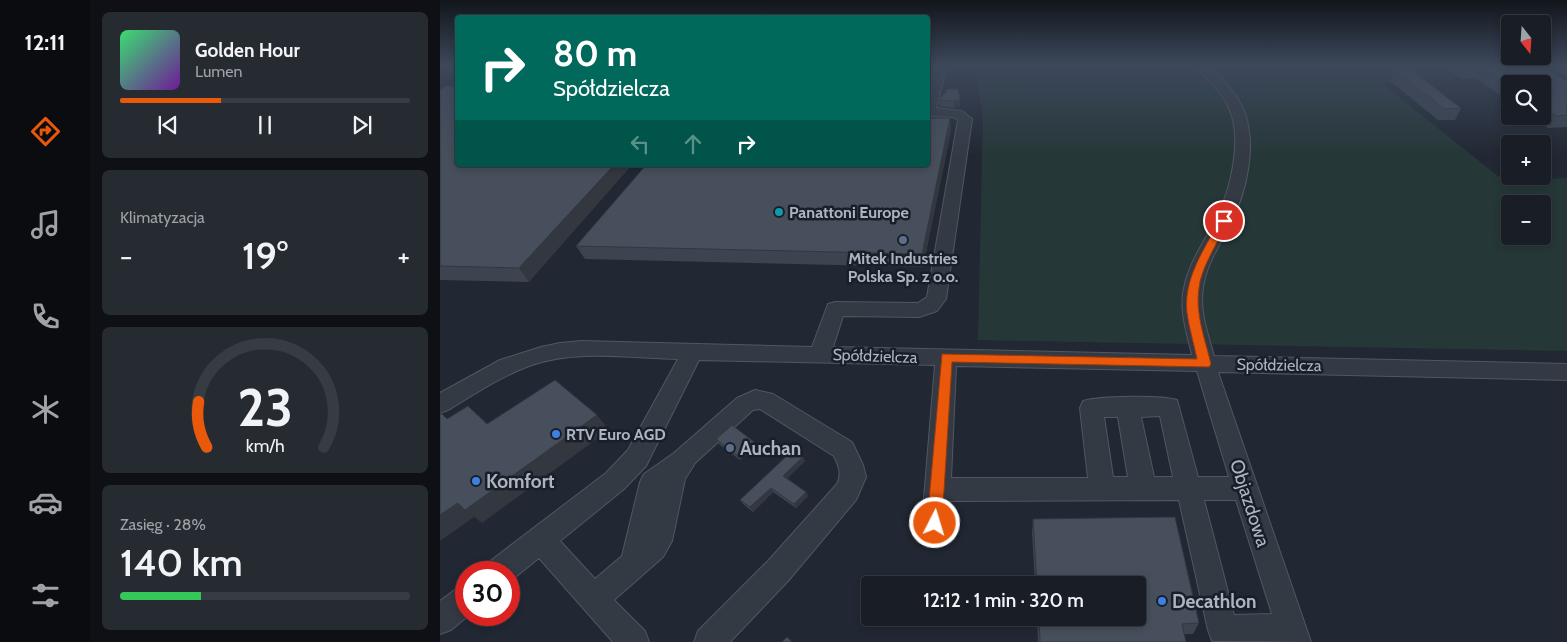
<!DOCTYPE html>
<html lang="pl">
<meta charset="utf-8">
<style>
:root{--surface:#191e26;--page:#262b32;--text:#f1f3f6;--muted:#9fa2a7;--line:#373c43;--accent:#ea580c}
body{margin:0;font-family:Cabin,sans-serif;background:var(--page);color:var(--text);height:100vh;display:flex;flex-direction:column;font-size:19px;white-space:nowrap}
*{box-sizing:border-box;margin:0}
p{font-size:16px;color:var(--muted)}
.icon{flex:none;width:28px;height:28px;fill:none;stroke:currentColor;stroke-width:2;stroke-linecap:round;stroke-linejoin:round}
.map{position:relative;flex:1;overflow:hidden}
.panel{display:flex;flex-direction:column;gap:12px;padding:12px;background:#0e1015;width:350px}
.panel>*{flex:none}
.guide{position:absolute;left:15px;top:15px;width:475px;height:152px;border-radius:5px;box-shadow:0 2px 8px #0003,0 0 0 1px var(--line);background:#00695c;color:#fff;overflow:hidden}
.needle{width:32px;rotate:163deg}
.controls{position:absolute;left:1061px;top:15px;display:grid;gap:10px}
.controls a{display:grid;place-items:center;width:50px;height:50px;border-radius:5px;background:var(--surface);box-shadow:0 2px 8px #0003,0 0 0 1px var(--line);font-size:25px}
.speed{position:absolute;left:15px;top:561px;display:flex;gap:10px;font-size:25px;font-weight:700;text-align:center}
.speed>*{display:grid;place-content:center;width:65px;height:65px;border-radius:50%;background:var(--surface);box-shadow:0 2px 8px #0003,0 0 0 1px var(--line);line-height:1}
.speed .limit{border:8px solid #d22;background:#fff;color:#111}
.pin{position:absolute;display:grid;place-items:center;width:42px;height:42px;color:#fff;margin:-21px;border:2px solid #fff;border-radius:50%;box-shadow:0 1px 5px #0007}
.me{position:absolute;width:55px;margin:-28px;rotate:5deg;stroke-linejoin:round;filter:drop-shadow(0 0 4px #0008)}
.turn{display:flex;align-items:center;gap:18px;height:105px;padding:0 15px;font-size:22px}
.turn .icon{width:65px;height:65px;stroke-width:2.5}
.turn b{display:block;font-size:35px;line-height:42px}
.lanes{display:flex;align-items:center;height:48px;padding:0 15px;background:#0003;justify-content:center;gap:25px;direction:ltr}
.lanes .off{opacity:.35}
.big{font-size:38px;font-weight:600;line-height:1.1}
.panel .tile{flex:1;display:flex;flex-direction:column;justify-content:center;gap:8px;min-width:0;padding:0 18px;border-radius:8px;background:var(--page)}
.panel .dial{align-items:center;gap:0}
.dial svg{height:130px;overflow:visible;fill:none;stroke:var(--line);stroke-width:7;stroke-linecap:round;text-anchor:middle}
.dial text{fill:var(--text);stroke:none}
.song{display:flex;align-items:center;gap:15px}
.cover{width:60px;height:60px;border-radius:8px;background:linear-gradient(135deg,hsl(140 70% 55%),hsl(280 70% 35%))}
.played{height:5px;border-radius:2px;background:linear-gradient(90deg,var(--accent) 35%,var(--line) 35%)}
.keys{display:flex;justify-content:space-around;direction:ltr}
.heat{display:flex;justify-content:space-between;align-items:center;font-size:28px;direction:ltr}
.charge{height:8px;border-radius:4px;background:linear-gradient(90deg,#34c759 28%,var(--line) 0)}
.trip{position:absolute;left:421px;top:576px;width:285px;height:50px;border-radius:5px;background:var(--surface);box-shadow:0 2px 8px #0003,0 0 0 1px var(--line);font-weight:600;line-height:50px;text-align:center}
main{display:flex;flex:1;min-height:0}
.tabs{display:flex;flex-direction:column;width:90px;justify-content:space-around;align-items:center;background:#0a0c0f;color:var(--muted)}
.tabs .icon{width:35px;height:35px}
.tabs .selected{color:var(--accent)}
.tabs b{font-size:22px;color:var(--text)}
.map>svg:first-child{display:block}
.green{fill:#263738;fill-rule:evenodd}
.lines{fill:none;stroke-linecap:round;stroke-linejoin:round}
.minor-casing{stroke:#515762;stroke-width:2}
.minor{fill:#343a44;fill-rule:evenodd}
.wall{fill:#3d444f}
.shaded-wall{fill:#323740}
.building{fill:#474f5c;stroke:#323740}
.route{fill:#ea580c;stroke:#983908}
.culture-dot{fill:#0f9aa8;stroke:#191f28;stroke-width:2}
.service-dot{fill:#5c6f8a;stroke:#191f28;stroke-width:2}
.shop-dot{fill:#3f7fe0;stroke:#191f28;stroke-width:2}
.labels{text-anchor:middle;dominant-baseline:central;stroke-width:5;stroke-linejoin:round;paint-order:stroke}
.poi-label{font-size:16px;font-weight:bold;fill:#adb4c1;stroke:#191f28;text-anchor:start}
.street-label{font-size:16px;fill:#adb4c1;stroke:#191f28}
.near-poi-label{font-size:19px;font-weight:bold;fill:#adb4c1;stroke:#191f28;text-anchor:start}
.near-street-label{font-size:19px;fill:#adb4c1;stroke:#191f28}
</style>
<main>
<nav class="tabs">
<b>12:11</b>
<svg class="icon selected" aria-label="directions" viewBox="0 0 24 24"><path d="M12 3l9 9-9 9-9-9zM9 14v-3h6M13 9l2 2-2 2"/></svg>
<svg class="icon" aria-label="music" viewBox="0 0 24 24"><path d="M9 18V5l10-2v13"/><circle cx="6" cy="18" r="3"/><circle cx="16" cy="16" r="3"/></svg>
<svg class="icon" aria-label="phone" viewBox="0 0 24 24"><path d="M5 4h4l2 5-3 2q2 4 5 5l2-3 5 2v4C11 20 4 13 5 4z"/></svg>
<svg class="icon" aria-label="climate" viewBox="0 0 24 24"><path d="M12 3v18M4 7l16 10M4 17L20 7"/></svg>
<svg class="icon" aria-label="car" viewBox="0 0 24 24"><path d="M5 17H2v-5l4-1 3-4h7l3 4 3 1v5h-3M9 17h6M6 11h13"/><circle cx="7" cy="17" r="2"/><circle cx="17" cy="17" r="2"/></svg>
<svg class="icon" aria-label="filters" viewBox="0 0 24 24"><path d="M4 7h16M4 17h16"/><circle cx="9" cy="7" r="2"/><circle cx="15" cy="17" r="2"/></svg>
</nav>
<section class="panel">
<div class="tile">
<div class="song"><i class="cover"></i><div><b>Golden Hour</b><p>Lumen</p></div></div>
<div class="played"></div>
<div class="keys"><svg class="icon" aria-label="previous" viewBox="0 0 24 24"><path d="M18 5L8 12l10 7zM5 5v14"/></svg><svg class="icon" aria-label="pause" viewBox="0 0 24 24"><path d="M8 5v14M16 5v14"/></svg><svg class="icon" aria-label="next" viewBox="0 0 24 24"><path d="M6 5l10 7-10 7zM19 5v14"/></svg></div>
</div>
<div class="tile"><p>Klimatyzacja</p>
<div class="heat"><a>−</a><b class="big">19°</b><a>+</a></div>
</div>
<div class="tile dial"><svg viewBox="0 0 100 80">
<path d="M14 69A42 42 0 1 1 86 69"/>
<path d="M14 69A42 42 0 0 1 9 41" stroke="#ea580c"/>
<text x="50" y="56" font-size="32" font-weight="700">23</text>
<text x="50" y="72" font-size="11">km/h</text>
</svg></div>
<div class="tile"><p>Zasięg · 28%</p><b class="big">140 km</b><div class="charge"></div></div>
</section>
<div class="map">
<svg width="1127" height="642" viewBox="0 0 1127 642">
<rect width="100%" height="100%" fill="#212833"/>
<path class="green" d="M534,66H996L1015,79L941,83L1058,176L1077,180L1127,178V351L538,340L543,116ZM1070,204H1102V236H1070Z"/>
<g class="lines">
<g class="minor-casing">
<path id="minor" d="M495,66H507L496,108L522,111L532,119L506,299L497,311L479,317L403,316L393,347L752,355C747,333 739,310 744,288C749,262 765,241 776,219C791,190 803,138 789,108C782,91 767,81 756,66H769C782,79 797,93 804,111C817,144 807,191 791,222C781,243 766,264 763,288C759,311 768,334 774,356L1127,364V380L778,372L871,642L772,641L768,630L739,500L509,501L508,523L504,532L495,536L486,532L482,523L495,365L259,360L206,466L184,489L120,541L155,579L182,556L200,482L204,474L234,453L297,398L315,390L333,394L412,442L423,465L426,477L416,500L348,581L290,642H254L258,631L328,561L397,484C402,474 399,466 394,456L320,409L313,410L255,463L245,479L232,541L223,557L174,600L205,631L209,642H173L99,558L69,582V572H45L49,562L166,473L188,450L238,359C190,358 135,349 89,366C60,377 34,394 8,410L0,413V393L60,360L101,347L120,343L142,341L372,347L388,304L395,302L478,303L487,297L518,120L513,117L488,116V92ZM516,366L757,371L789,477H758L737,400C721,395 659,396 643,401L640,408L648,478H511ZM720,416L733,477H714L701,417ZM664,417H678L688,477H673ZM764,500H796L832,614L794,615Z
M1112,66H1126L1127,76Z
M26,584V615H29L11,630L0,634V601L16,589Z"/>
</g>
<use href="#minor" class="minor"/>
</g>
<path class="wall" d="M1002,66H1100L1127,81V127L1108,128L1092,116H1102V84H1070V102L1036,78L1021,79Z
M955,70L1021,108L1015,120H998L950,81Z
M0,90L89,282L0,280Z
M520,99V106L514,108L499,106L498,100Z
M510,118L511,131L483,267L145,259L136,246Z
M276,439L314,442L316,446L300,460L279,444Z
M365,461L347,478L366,492L368,496L356,508L333,492L313,512L303,504L300,500Z
M593,519L759,623L753,634H744L746,642H598L597,618H698V585H595L592,532Z"/>
<path class="shaded-wall" d="M492,66H494L488,88V83Z
M520,99V106L514,108V101Z
M510,118L511,131L483,267L482,254Z
M174,165H192L89,282L79,268Z
M157,415L169,430L42,523L34,517L0,541V515L18,503Z
M314,442L316,446L300,460L298,456Z
M363,457L365,461L346,480L343,476Z
M331,488L333,492L313,512L310,507Z
M366,492L368,496L356,508L354,504Z"/>
<path class="building" d="M488,66H492L488,83Z
M958,66H966L1021,108L1004,109L955,70Z
M1024,66H1100L1127,81V115L1116,116L1102,107V84H1070V86L1042,67L1027,68Z
M6,86H18V165H174L79,268L0,266V90Z
M507,89H518L520,99L514,101L498,100L506,92Z
M488,118H510L482,254L136,246L206,165H488Z
M115,380L157,415L25,510L18,503L0,515V414L1,413L7,419L28,406L47,424Z
M292,425L314,442L298,456L276,439Z
M353,450L363,457L343,476L366,492L354,504L331,488L310,507L300,500Z
M735,517L759,623L742,624L746,642H600L599,618H698V585H597L593,519Z
M347,637L352,642H342Z"/>
<linearGradient id="sky" x2="0" y2="1"><stop stop-color="#12161c"/><stop offset="0.42" stop-color="#3d485b"/><stop offset="1" stop-color="#3d485b" stop-opacity="0"/></linearGradient>
<rect width="1127" height="156" fill="url(#sky)"/>
<path class="route" d="M784,218L788,221C779,241 761,267 759,288C755,313 765,339 771,364L769,367L512,362L502,523L500,528L495,530L489,528L487,523L502,354L757,359C754,344 749,328 747,313C743,279 764,250 779,221Z"/>
<circle class="culture-dot" cx="339" cy="212" r="5"/>
<g class="service-dot">
<circle cx="463" cy="240" r="5"/>
<circle cx="290" cy="448" r="5"/>
</g>
<g class="shop-dot">
<circle cx="116" cy="434" r="5"/>
<circle cx="36" cy="481" r="5"/>
<circle cx="722" cy="601" r="5"/>
</g>
<g class="labels">
<g class="poi-label">
<text x="349" y="212">Panattoni Europe</text>
<text x="463" y="258" text-anchor="middle">Mitek Industries<tspan x="463" dy="18">Polska Sp. z o.o.</tspan></text>
<text x="126" y="434">RTV Euro AGD</text>
</g>
<g class="street-label">
<text transform="translate(435 356) rotate(2)">Spółdzielcza</text>
<text transform="translate(839 365) rotate(1)">Spółdzielcza</text>
</g>
<g class="near-poi-label">
<text x="300" y="448">Auchan</text>
<text x="46" y="481">Komfort</text>
<text x="732" y="601">Decathlon</text>
</g>
<g class="near-street-label">
<text transform="translate(810 503) rotate(72)">Objazdowa</text>
</g>
</g>
</svg>
<div class="controls">
<a><svg class="needle" viewBox="-14 -14 28 28"><path d="M0-13l5 13h-10z" fill="#e53935"/><path d="M0 13l5-13h-10z" fill="#9fa2a7"/></svg></a>
<a><svg class="icon" aria-label="search" viewBox="0 0 24 24"><circle cx="10" cy="10" r="6"/><path d="M15 15l6 6"/></svg></a>
<a>+</a>
<a>−</a>
</div>
<div class="speed"><div class="limit">30</div></div>
<div class="pin" style="left:784px;top:221px;background:#d93025"><svg class="icon" aria-label="arrive" viewBox="0 0 24 24"><path d="M6 21V4h12l-3 4 3 4H6"/></svg></div>
<svg class="me" style="left:495px;top:523px" viewBox="-20 -20 40 40"><circle r="17" fill="#ea580c" stroke="#fff" stroke-width="3"/><path d="M0-11L8 9 0 5-8 9z" fill="#fff"/></svg>
<div class="trip">12:12 · 1 min · 320 m</div>
<div class="guide">
<div class="turn"><svg class="icon" aria-label="right" viewBox="0 0 24 24"><path d="M7 20v-9h11M14 6l5 5-5 5"/></svg><div><b>80 m</b>Spółdzielcza</div></div>
<div class="lanes"><svg class="icon off" aria-label="left" viewBox="0 0 24 24"><path d="M17 20v-9H6M10 6l-5 5 5 5"/></svg><svg class="icon off" aria-label="ahead" viewBox="0 0 24 24"><path d="M12 20V5M6 11l6-6 6 6"/></svg><svg class="icon" aria-label="right" viewBox="0 0 24 24"><path d="M7 20v-9h11M14 6l5 5-5 5"/></svg></div>
</div>
</div>
</main>
